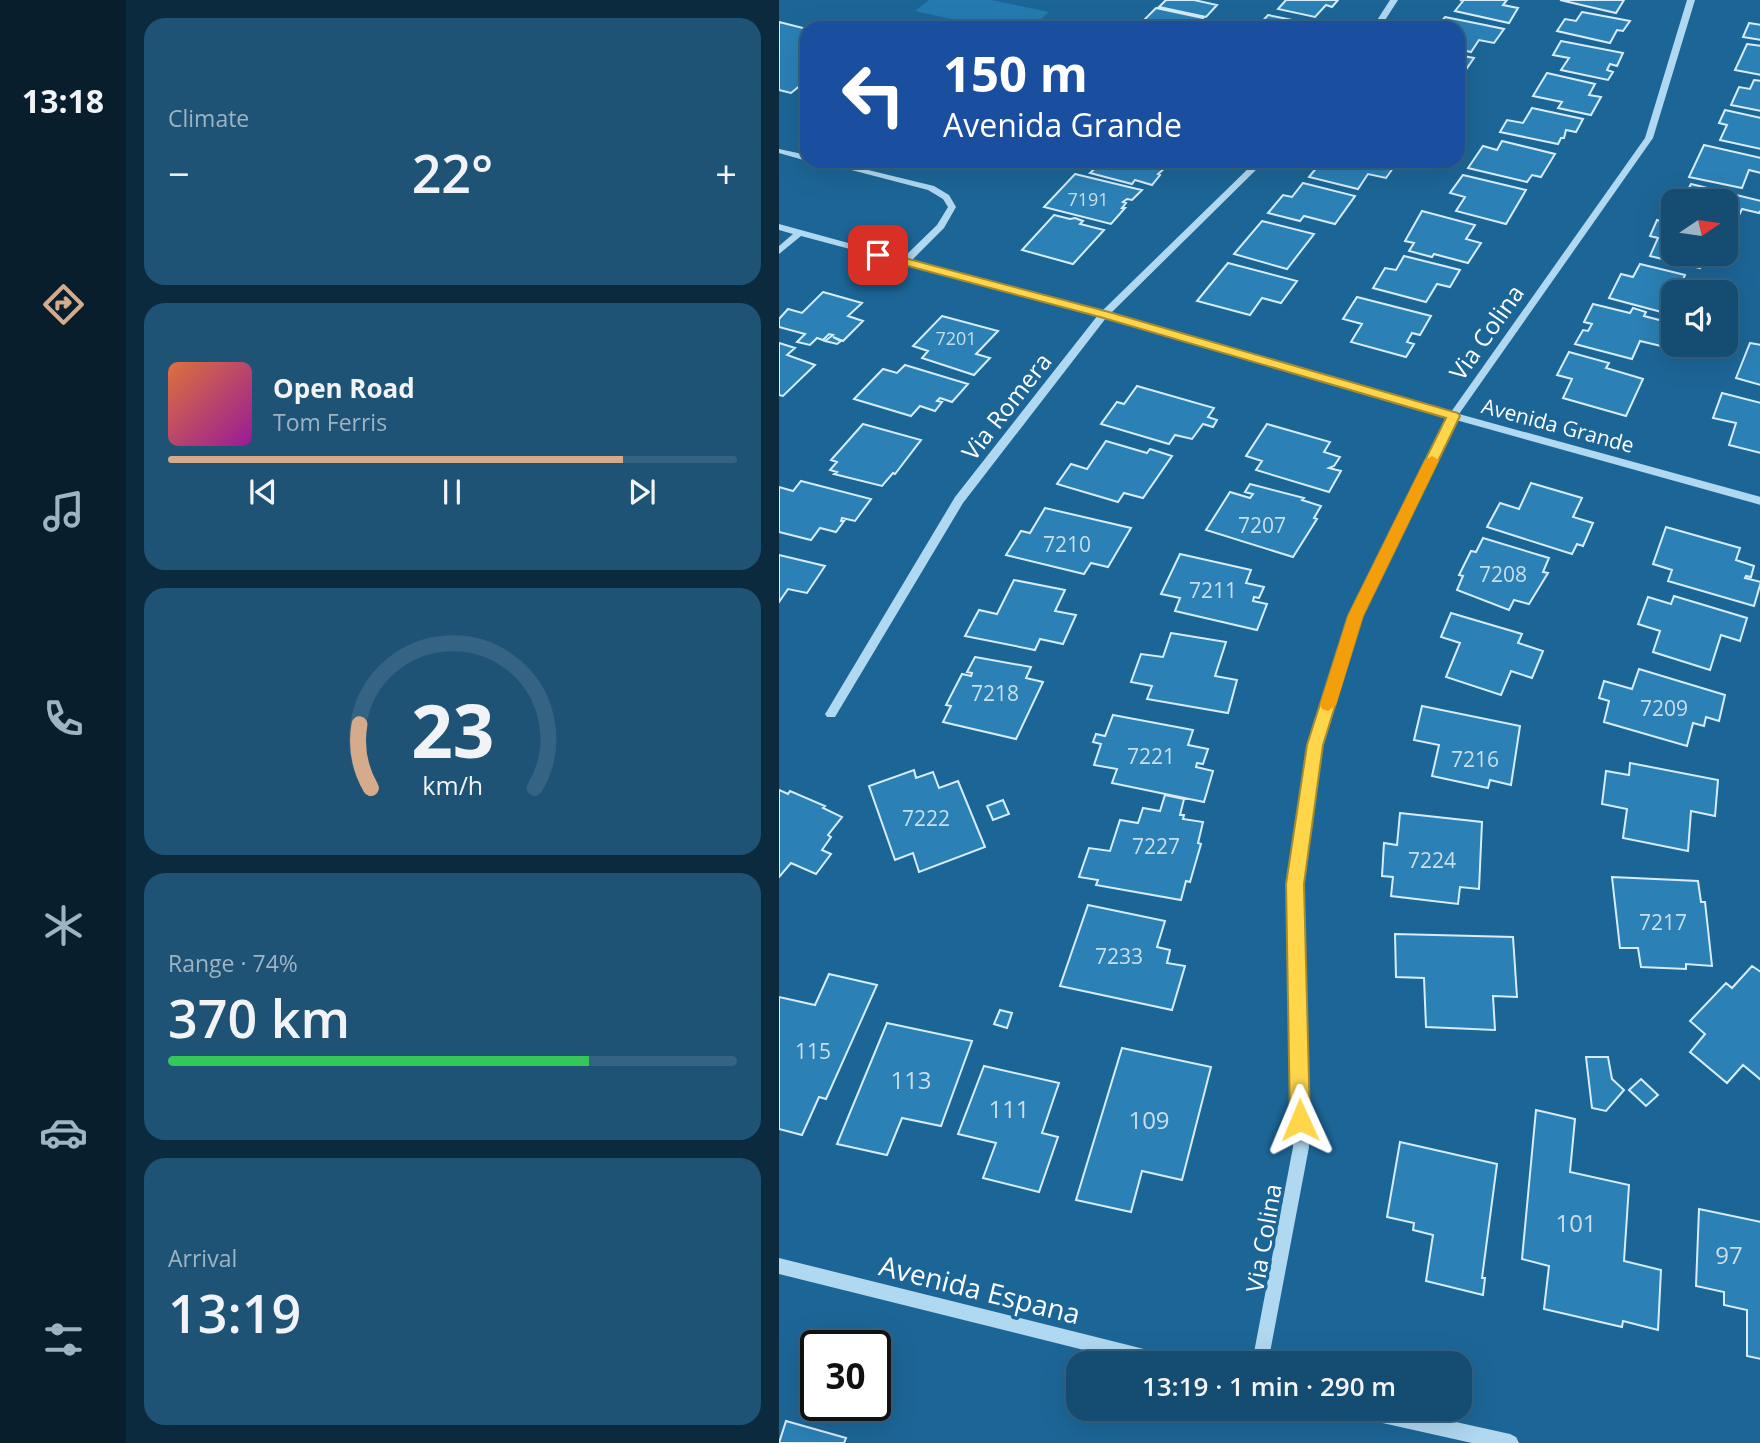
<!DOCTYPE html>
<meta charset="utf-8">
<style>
:root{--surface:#154c71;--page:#1e5376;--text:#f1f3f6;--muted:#9db4c3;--line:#346384;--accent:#d6ab8b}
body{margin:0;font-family:"Open Sans",sans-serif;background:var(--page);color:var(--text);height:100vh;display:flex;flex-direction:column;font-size:26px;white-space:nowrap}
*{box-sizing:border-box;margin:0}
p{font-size:23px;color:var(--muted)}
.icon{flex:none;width:38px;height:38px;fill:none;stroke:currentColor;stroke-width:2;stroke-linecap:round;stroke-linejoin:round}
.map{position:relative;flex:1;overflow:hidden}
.details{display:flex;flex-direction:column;gap:18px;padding:18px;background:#0c2a3e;width:653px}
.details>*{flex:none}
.top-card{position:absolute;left:21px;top:21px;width:665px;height:147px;border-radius:21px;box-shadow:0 7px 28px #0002,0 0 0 2px var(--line);background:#1a4fa0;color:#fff;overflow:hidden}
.needle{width:46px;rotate:77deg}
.fabs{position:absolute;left:882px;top:189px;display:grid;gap:14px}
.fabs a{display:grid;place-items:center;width:77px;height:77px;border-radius:14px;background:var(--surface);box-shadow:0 7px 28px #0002,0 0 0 2px var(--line);font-size:35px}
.speed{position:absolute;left:21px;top:1330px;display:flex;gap:14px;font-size:35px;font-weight:700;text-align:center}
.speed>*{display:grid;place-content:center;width:91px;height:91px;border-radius:50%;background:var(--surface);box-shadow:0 7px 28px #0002,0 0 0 2px var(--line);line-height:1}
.speed .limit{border:4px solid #111;border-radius:10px;background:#fff;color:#111}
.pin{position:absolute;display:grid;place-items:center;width:60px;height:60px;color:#fff;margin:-30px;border-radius:14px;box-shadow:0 4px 10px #0006}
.me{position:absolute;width:77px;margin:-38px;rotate:359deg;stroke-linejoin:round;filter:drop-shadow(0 0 5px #0008)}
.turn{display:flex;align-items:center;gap:24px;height:147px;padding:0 28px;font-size:32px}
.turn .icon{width:91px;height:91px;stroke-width:2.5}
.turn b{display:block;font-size:49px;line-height:60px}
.big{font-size:52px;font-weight:600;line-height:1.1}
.details .card{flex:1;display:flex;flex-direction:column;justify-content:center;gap:10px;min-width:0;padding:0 24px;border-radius:21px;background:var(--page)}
.details .dial{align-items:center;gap:0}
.dial svg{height:182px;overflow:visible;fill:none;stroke:var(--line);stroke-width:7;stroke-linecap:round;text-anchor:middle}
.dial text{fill:var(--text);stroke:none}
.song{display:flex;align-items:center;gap:21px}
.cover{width:84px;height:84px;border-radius:10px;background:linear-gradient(135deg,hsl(20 70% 55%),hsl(300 70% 35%))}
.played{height:7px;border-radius:4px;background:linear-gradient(90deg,var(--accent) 80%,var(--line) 80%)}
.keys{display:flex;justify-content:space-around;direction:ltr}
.heat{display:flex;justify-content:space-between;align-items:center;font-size:38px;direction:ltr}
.charge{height:10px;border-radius:5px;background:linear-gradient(90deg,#34c759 74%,var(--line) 0)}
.trip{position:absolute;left:287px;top:1351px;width:406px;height:70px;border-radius:21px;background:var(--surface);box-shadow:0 7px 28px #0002,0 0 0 2px var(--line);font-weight:600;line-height:70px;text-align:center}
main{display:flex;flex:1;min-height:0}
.tabs{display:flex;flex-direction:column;width:126px;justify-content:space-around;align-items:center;background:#081e2d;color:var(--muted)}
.tabs .icon{width:49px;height:49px}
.tabs .current{color:var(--accent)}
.tabs b{font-size:32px;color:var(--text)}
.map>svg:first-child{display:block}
.green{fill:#257bb0}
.building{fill:#2b80b5;stroke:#d7edfb;stroke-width:2}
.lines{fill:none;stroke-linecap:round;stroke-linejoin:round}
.minor{fill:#b0d8f0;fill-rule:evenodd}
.route{fill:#ffd54a;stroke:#a68a30;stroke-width:2}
.slow{fill:#f59e0b}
.labels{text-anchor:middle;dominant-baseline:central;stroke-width:7;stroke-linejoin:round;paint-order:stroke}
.far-number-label{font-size:18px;fill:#cadfec}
.far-street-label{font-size:21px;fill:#fff;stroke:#1c6697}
.number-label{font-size:21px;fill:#cadfec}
.street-label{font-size:24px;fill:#fff;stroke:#1c6697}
.near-number-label{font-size:24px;fill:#cadfec}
.near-street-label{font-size:28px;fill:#fff;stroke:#1c6697}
</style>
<main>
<nav class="tabs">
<b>13:18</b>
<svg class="icon current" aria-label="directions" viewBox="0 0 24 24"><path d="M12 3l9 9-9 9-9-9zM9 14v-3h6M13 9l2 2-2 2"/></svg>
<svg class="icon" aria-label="music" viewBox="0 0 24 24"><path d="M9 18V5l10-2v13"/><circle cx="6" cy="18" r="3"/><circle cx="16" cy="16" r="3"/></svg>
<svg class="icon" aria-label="phone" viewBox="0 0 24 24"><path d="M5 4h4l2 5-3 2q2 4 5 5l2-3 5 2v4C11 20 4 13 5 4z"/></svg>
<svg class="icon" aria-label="climate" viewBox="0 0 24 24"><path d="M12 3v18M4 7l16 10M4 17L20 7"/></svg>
<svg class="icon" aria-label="car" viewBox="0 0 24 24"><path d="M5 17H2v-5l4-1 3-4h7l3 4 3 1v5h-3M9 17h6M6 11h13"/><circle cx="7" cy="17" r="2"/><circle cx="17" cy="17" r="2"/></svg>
<svg class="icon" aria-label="filters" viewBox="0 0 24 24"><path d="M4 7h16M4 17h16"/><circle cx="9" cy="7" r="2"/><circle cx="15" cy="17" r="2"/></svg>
</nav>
<section class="details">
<div class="card"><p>Climate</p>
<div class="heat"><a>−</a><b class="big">22°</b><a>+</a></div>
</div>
<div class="card">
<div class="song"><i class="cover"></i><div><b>Open Road</b><p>Tom Ferris</p></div></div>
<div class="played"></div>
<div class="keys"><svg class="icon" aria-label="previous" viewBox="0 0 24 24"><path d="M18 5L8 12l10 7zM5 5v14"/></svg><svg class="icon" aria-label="pause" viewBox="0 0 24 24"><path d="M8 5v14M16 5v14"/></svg><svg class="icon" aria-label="next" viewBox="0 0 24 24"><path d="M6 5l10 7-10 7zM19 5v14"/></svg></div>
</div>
<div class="card dial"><svg viewBox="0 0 100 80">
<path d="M14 69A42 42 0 1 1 86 69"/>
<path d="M14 69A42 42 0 0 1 9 41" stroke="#d6ab8b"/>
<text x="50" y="56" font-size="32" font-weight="700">23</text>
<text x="50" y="72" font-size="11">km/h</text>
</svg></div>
<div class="card"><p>Range · 74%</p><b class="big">370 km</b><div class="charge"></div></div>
<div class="card"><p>Arrival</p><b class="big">13:19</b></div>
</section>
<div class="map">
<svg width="982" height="1443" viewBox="0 0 982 1443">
<rect width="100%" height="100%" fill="#1c6697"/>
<path class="green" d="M150,0H212L270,12L252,28H212L136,11Z"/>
<path class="building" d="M387,0H415L438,5L427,17L380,7Z
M507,0H559L553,7L547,5L536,17L499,9Z
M681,0H728L724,5L739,8L730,23L676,11L684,1Z
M781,0H845L837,13Z
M377,8L424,18L414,28L365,20Z
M803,12L851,21L844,31L838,30L831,43L778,31L786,19L797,21Z
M489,15L534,24L530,28H477Z
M666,17L706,25L725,29L715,43L700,40L692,52L679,49V28H657Z
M364,20L399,28H357Z
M0,22L28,29V80L12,93L0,90Z
M970,23L982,25V40L964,37Z
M782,41L844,53L838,66L831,64L828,70L834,72L829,80L782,70L790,58L774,55Z
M968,44L982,46V75L956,70Z
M679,55L695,58L679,81Z
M768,73L816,84L810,95L822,97L812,115L779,108L783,102L754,96Z
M975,80L982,81V111L952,105L960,87L971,89Z
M753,108L804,119L797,132L787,130L785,138H782L779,144L721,132L728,120L744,123Z
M946,110L982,118V149L941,140L948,125L940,123Z
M723,141L776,154L762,177L753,175L748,182L689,168L704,146L718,150Z
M925,145L982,158V173L970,170L963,188L910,177Z
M339,161H394L379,174L381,175L373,185L356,180L353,184L311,173L321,164L334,167Z
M543,161H619L607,178L589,174L579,189L530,177Z
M296,174L354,188L363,190L353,200L348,199L344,202L347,203L343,208H346L332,224L265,207Z
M684,175L747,190L727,224L677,211L686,197L671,193Z
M524,183L576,196L556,224L525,216L521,221L489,213L504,195L513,197Z
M912,184L982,201V210L980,213L963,209L953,230L947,229V201H894V218L884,215L894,194L905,197Z
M643,211L696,225L687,239L702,243L689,263L655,254L653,257L630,251L635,243L626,241Z
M275,215L291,219L296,218L304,221L301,224L325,230L294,264L243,250Z
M878,220L894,224V254H927L921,268L871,256L879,238L871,236Z
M483,221L535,234L508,269L455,254Z
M625,256L681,270L671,287L658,284L647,302L594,288L606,268L617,270Z
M449,263L518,281L502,303L483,298L471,315L418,301Z
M861,264L906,275L899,292H894V304L890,314L830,298L842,274L854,277Z
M44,292L83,303L69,316L84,321L64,341L54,337L62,341L58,344L46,341L54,335L50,334L44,340L38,338L31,345L18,342L26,334L0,327V319L9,309L23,313Z
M578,297L652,316L641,335L633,333L628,342L635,344L627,357L572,342L583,324L564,319Z
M814,304L851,313L854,308L867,312L865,316L892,323L882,346L861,341L853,359L796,344L804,330L809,331L813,324L805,322Z
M163,316L219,331L197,354L211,358L195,375L143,358L149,351L134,346Z
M0,343L16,348L8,355L36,365L4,396L0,395Z
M971,343L982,345V385L957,378Z
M790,352L830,363L827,368L864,379L847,416L784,398L793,379L778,375Z
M126,365L189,384L173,402L161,398L158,401L163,402L156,411L141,406L132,416L75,399L104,369L118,373Z
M358,386L435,408L429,417L438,420L434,427L424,424L413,439L396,435L390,444L322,424L338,402L345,404Z
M943,393L982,403V453L950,445L957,423L934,418Z
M84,424L142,440L116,474L114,473L103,486L55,474L58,472L51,470L58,462L52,460Z
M488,424L551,442L545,452L561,457L555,466L550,468L562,471L550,492L477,470L483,461L467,456Z
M327,441L368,453L371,449L393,456L364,498L345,493L339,502L278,484L292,464L308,469Z
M22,481L92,499L76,521L63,518L62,521H65L57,532L41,528L32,540L0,532V487L14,491Z
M752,483L803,498L794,517L814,523L804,546L798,544L793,554L708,527L721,503L740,509Z
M471,484L525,498L523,500L542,506L535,518L538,519L514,557L427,530L451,492L471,498L474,494L466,492Z
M266,508L352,528L329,567L312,563L305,574L227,555L242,531L251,533Z
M887,527L961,548L957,560L975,566L972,577L967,576L966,578L982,582L975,606L889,581L893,570L874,564Z
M704,538L770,558L764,572L769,573L750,604L735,600L730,610L678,590L684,576L680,575L692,551L697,552Z
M401,554L472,570L467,583L485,587L480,598L475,597L474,601L488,604L478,630L396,611L401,598L382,594Z
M0,555L46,566L28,593L9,589L0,602Z
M235,580L286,590L276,611L297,615L284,644L261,639L256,650L186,636L200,610L218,614Z
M895,596L968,618L961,641L942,635L931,670L874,652L881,631L859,624L869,597L892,604Z
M672,613L743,634L739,643L764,651L753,678L732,671L722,695L667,677L681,643L662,637Z
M392,633L447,642L436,676L458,680L449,713L368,699L373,686L352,682L362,654L384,657Z
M196,657L252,667L247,678L264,682L237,739L164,722L172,706L167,705L183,674L192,676L193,673L188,672Z
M860,669L946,695L940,721L927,717L925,726L914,723L908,746L825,722L830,701L820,698L825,681L853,689Z
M643,706L741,726L732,785L711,780L709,788L653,776L660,745L635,740Z
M334,715L414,730L409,745L429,749L424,764L418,763L417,767L434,771L425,802L333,783L338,769L315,765L322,744L314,742L317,734L326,736Z
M851,763L939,780L936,816L912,811L909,851L844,838L848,809L823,804L827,771L850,775Z
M135,770L137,778L154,772L160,788L179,781L206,847L140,872L134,853L116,860L90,786Z
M0,790L9,794L11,791L46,806L44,808L63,817L49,835L52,837L43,850L52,854L37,874L12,863L0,877Z
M386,795L405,799L401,815H405L404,819L424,822L419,843L422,844L411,882L407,881L402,900L317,885L319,880L300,877L310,848L331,851L341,820L359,823L364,808L381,811Z
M224,800L230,814L214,820L208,806Z
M621,813L703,822L700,889L681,887L679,904L612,896L614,877L603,876L605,843L618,845Z
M833,877L919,881L922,902H926L933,966L907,964V969L862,967L859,948H841Z
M309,905L386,921L378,947L391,950L388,963L406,966L393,1010L281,986Z
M616,934L734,937L738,997L714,996L716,1030L647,1027L645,978L617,977Z
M973,966L982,972V1080L964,1065L948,1083L911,1052L926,1034L911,1021L947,983L953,988Z
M50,974L98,985L47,1099L40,1097L23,1135L0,1129V997L36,1005Z
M221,1010L233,1013L228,1028L215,1024Z
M108,1023L193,1041L162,1126L123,1118L108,1155L58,1144Z
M343,1048L432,1067L403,1180L363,1171L352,1212L297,1200Z
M807,1057H829L833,1079L845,1090L827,1111L813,1108Z
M205,1066L280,1083L263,1133L279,1137L260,1192L204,1178L217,1143L179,1134Z
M862,1079L879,1095L867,1106L850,1090Z
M757,1110L796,1119L791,1172L850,1185L845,1261L882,1270L879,1330L844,1321L843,1327L765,1309L770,1266L743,1259Z
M621,1142L718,1164L703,1278H706L704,1295L647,1281L654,1235L634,1230L635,1223L608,1217Z
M920,1209L982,1222V1359L968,1356V1310L945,1305V1292L917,1286Z
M7,1421L67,1438L65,1443H0Z"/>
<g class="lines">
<path class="minor" d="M611,0H619L601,28H593Z
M908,0H916L874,138L680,414L982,497V505L677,420L582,616L542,745L523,884L530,1147L489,1363H473L514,1147L509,884L530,745L570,616L668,418L327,318L184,503L56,717H48L46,714L48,711L176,497L319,315L22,236L0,254V246L14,234L0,230V224L124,258L158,225L169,207L164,199L149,190L38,161H52L155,186L170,195L177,207L165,228L133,260L323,311L477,161H486L332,313L672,412L866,138Z
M0,149L28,155V161L0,153Z
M0,1258L389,1355L395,1357L397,1363H357L0,1274Z
M572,1409H618L731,1434L737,1437L740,1443H693L581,1418L575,1415Z"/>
</g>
<path class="route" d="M99,251L330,312L679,413L681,416L584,616L544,745L525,884L531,1120L528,1127L521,1130L514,1127L511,1120L507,884L528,745L569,616L667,418L321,317L95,257L93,255Z"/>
<path class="slow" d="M653,456L660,460L584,616L557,705L549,711L543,709L541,705L569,616L646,460Z"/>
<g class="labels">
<g class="far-number-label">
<text x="309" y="199">7191</text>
<text x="177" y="338">7201</text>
</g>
<g class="far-street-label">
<text transform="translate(779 425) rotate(15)">Avenida Grande</text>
</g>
<g class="number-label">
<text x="483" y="525">7207</text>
<text x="288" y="544">7210</text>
<text x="724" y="574">7208</text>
<text x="434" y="590">7211</text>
<text x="216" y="693">7218</text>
<text x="885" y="708">7209</text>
<text x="372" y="756">7221</text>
<text x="696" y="759">7216</text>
<text x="147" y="818">7222</text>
<text x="377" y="846">7227</text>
<text x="653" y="860">7224</text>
<text x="884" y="922">7217</text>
<text x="340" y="956">7233</text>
<text x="34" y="1051">115</text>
</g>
<g class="street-label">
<text transform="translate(707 332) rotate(-55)">Via Colina</text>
<text transform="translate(227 406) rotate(-52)">Via Romera</text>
<text transform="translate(484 1238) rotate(-80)">Via Colina</text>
</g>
<g class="near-number-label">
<text x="132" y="1079">113</text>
<text x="230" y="1108">111</text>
<text x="370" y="1119">109</text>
<text x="797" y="1222">101</text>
<text x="950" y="1254">97</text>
</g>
<g class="near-street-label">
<text transform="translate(201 1289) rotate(14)">Avenida Espana</text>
</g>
</g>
</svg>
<div class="fabs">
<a><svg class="needle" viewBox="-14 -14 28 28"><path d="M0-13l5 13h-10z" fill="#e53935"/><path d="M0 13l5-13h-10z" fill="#9db4c3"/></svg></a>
<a><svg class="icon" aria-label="sound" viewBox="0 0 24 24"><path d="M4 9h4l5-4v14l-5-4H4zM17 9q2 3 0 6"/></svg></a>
</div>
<div class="speed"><div class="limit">30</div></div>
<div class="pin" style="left:99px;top:255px;background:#d93025"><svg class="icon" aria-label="arrive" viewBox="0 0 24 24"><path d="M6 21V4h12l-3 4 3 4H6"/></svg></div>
<svg class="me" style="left:521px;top:1120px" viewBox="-20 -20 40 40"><path d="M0-17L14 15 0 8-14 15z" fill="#ffd54a" stroke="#fff" stroke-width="4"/></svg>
<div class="trip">13:19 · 1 min · 290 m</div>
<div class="top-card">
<div class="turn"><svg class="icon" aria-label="left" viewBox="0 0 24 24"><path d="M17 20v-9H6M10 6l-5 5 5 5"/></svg><div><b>150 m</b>Avenida Grande</div></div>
</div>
</div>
</main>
